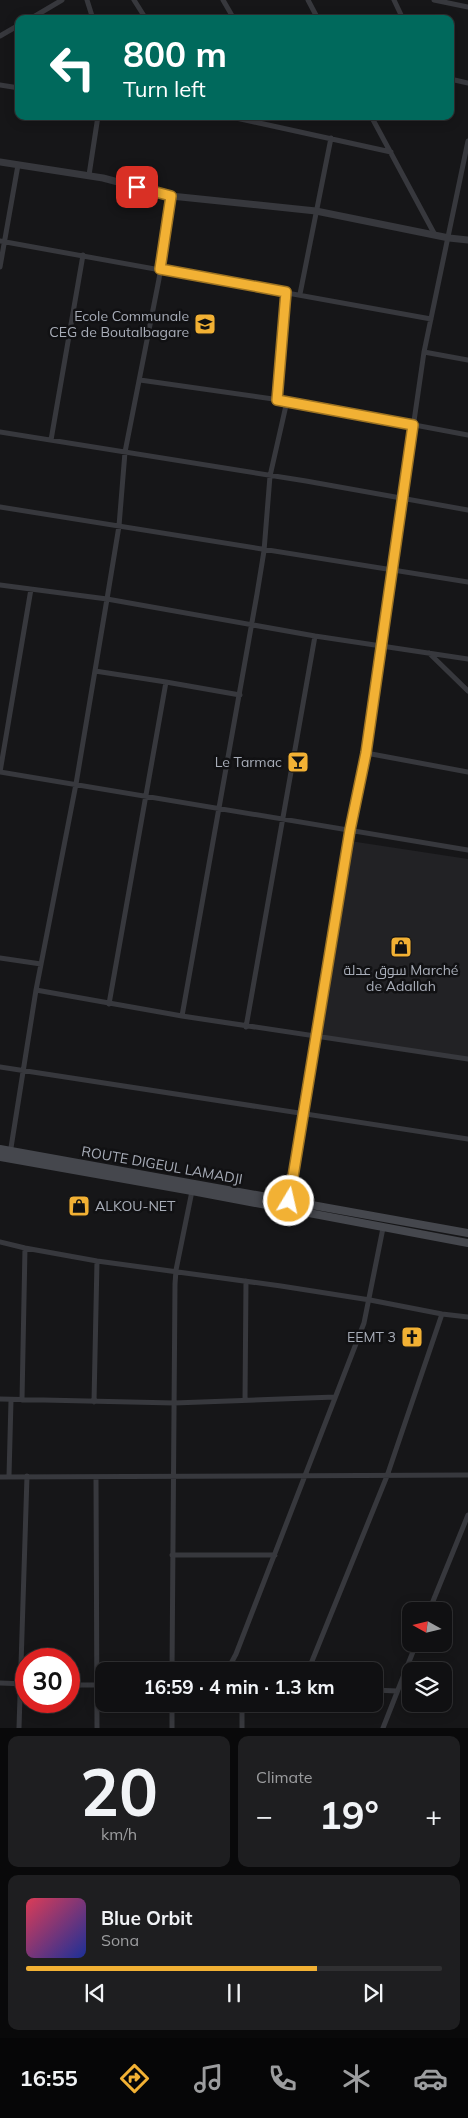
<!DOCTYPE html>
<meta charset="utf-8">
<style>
:root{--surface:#101012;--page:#1e1e20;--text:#f1f3f6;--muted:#9c9d9f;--line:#303032;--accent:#f2b134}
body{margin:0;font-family:Mulish,Cairo,sans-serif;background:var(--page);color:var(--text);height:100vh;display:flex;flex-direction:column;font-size:19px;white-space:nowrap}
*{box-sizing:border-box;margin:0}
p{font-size:16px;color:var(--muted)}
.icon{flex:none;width:28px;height:28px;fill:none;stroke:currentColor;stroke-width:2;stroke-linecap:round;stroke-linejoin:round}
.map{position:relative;height:1728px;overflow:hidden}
.sheet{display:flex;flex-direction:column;gap:8px;padding:8px;background:#09090a;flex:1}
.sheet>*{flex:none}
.banner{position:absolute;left:15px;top:15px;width:439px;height:105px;border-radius:10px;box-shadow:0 2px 12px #0003,0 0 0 1px var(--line);background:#00695c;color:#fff;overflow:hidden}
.needle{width:32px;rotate:278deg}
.tools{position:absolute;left:402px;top:1602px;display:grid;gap:10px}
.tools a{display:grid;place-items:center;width:50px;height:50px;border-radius:10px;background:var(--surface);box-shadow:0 2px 12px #0003,0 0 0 1px var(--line);font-size:25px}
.speed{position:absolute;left:15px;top:1648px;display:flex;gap:10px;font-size:25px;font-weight:700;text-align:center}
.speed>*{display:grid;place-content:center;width:65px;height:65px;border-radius:50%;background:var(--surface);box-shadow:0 2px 12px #0003,0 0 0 1px var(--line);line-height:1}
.speed .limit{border:8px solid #d22;background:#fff;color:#111}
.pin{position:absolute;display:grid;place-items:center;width:42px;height:42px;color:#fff;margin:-21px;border-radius:10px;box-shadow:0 2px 8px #0006}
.me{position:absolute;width:55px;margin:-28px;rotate:9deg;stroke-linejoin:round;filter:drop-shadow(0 0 4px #0008)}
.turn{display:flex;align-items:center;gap:18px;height:105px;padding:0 25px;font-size:22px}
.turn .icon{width:65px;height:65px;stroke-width:2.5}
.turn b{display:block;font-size:35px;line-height:42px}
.big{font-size:38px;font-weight:700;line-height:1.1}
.sheet .card{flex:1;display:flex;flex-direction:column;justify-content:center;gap:8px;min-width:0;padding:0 18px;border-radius:10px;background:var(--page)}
.sheet .dial{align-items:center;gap:0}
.dial b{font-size:65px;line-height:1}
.song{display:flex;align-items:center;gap:15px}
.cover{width:60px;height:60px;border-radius:8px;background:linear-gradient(135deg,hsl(350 70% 55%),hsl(230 70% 35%))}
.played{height:5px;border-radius:2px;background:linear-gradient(90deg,var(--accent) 70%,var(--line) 70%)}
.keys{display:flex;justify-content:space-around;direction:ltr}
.heat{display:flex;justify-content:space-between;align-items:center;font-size:28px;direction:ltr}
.sheet .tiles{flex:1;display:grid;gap:8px;grid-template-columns:1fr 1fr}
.card:last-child{grid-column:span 2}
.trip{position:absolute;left:95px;top:1662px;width:288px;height:50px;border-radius:10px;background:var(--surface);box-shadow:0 2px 12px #0003,0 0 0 1px var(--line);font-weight:700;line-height:50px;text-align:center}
.dock{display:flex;height:80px;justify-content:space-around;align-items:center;background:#060607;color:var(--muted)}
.dock .icon{width:35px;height:35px}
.dock .on{color:var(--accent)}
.dock b{font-size:22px;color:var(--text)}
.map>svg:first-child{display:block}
.built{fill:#222225}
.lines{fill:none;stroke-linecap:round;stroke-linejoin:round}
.minor{stroke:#37383d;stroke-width:5}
.tertiary{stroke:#37383d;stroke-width:7}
.secondary{stroke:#45474d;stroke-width:8}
.route-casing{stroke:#9d7322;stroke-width:12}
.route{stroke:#f2b134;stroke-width:9}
.labels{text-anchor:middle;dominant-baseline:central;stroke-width:5;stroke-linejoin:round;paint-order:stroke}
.poi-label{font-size:14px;fill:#a8adb8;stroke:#111113;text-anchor:end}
.street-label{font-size:14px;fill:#a8adb8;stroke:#111113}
</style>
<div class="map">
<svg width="468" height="1728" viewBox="0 0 468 1728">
<rect width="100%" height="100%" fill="#161618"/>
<path class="built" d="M350,841L468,859V1060L321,1036Z"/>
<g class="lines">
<path class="minor" d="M87,0L93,19
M134,0L146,19
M223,0L234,19
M308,0L318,19
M394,0L403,19
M434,0L468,7
M30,19L62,0
M0,36L19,25
M450,79L468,83
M0,85L19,88
M227,116L391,152
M371,116L435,235
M89,175L98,116
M0,241L431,319
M0,267L18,165
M300,294L331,138
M424,352L468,360
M140,380L287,401L468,435
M277,400L286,292
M0,432L306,481L468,510
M51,440L83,255
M0,507L468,582
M0,585L107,599L315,636L468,659
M429,653L468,691
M95,671L166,682L109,1004
M166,682L240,695
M366,753L468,772
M0,772L468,850
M0,772L31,589
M0,958L41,964
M36,990L182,1016L257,594L264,551L270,476L287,401
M182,1016L468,1059
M246,1027L315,636
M0,1067L468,1139
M10,1154L36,990L76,784L107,599L119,526L125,452L159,279L171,196
M289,1201L350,830L366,753L424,352L468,141
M0,1242L25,1248L97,1261L281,1286L370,1300L442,1314L468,1317
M0,1399L174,1403L335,1397
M22,1400L25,1248
M245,1400L246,1281
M94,1402L97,1261
M9,1476L11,1400
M0,1477L468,1475
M96,1477L97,1728
M172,1555H275
M429,1611L468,1515
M172,1671L175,1284L176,1270L192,1191
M227,1671L236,1654L364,1323L383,1228
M308,1671L387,1476L442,1314
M0,1683L26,1684
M69,1685H104
M374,1690L397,1691
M19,1728L27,1476
M172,1728V1704
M242,1728V1704
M383,1728L416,1644"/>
<path class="tertiary" d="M0,162L103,178L171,196L316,211L449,238L468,240"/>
<path class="secondary" d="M0,1149L468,1233
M0,1157L192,1191L468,1243"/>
</g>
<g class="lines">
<g class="route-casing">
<path id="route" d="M137,187L171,196L160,269L286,292L277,400L413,425L366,753L350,830L289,1201"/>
</g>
<use href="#route" class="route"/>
</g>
<defs>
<g id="school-square" transform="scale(1.125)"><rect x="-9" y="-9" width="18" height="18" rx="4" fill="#f2b134" stroke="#111113"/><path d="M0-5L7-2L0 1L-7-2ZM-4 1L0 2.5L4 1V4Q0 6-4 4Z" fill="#111"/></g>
<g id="bar-square" transform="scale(1.125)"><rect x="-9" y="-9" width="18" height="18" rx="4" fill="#f2b134" stroke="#111113"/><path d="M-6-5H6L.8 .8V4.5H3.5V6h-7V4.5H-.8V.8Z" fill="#111"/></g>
<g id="shop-square" transform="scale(1.125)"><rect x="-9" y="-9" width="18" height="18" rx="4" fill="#f2b134" stroke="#111113"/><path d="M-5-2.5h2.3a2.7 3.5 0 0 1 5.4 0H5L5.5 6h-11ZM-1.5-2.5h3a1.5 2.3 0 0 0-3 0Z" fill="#111"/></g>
<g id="church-square" transform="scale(1.125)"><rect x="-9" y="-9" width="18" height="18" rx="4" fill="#f2b134" stroke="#111113"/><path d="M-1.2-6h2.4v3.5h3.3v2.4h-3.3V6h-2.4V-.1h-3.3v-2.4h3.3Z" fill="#111"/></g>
</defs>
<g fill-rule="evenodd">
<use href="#school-square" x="205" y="324"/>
<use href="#bar-square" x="298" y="762"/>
<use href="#shop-square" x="401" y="947"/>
<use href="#shop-square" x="79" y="1206"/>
<use href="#church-square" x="412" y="1337"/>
</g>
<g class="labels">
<g class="poi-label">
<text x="189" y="316">Ecole Communale<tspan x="189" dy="16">CEG de Boutalbagare</tspan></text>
<text x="282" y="762">Le Tarmac</text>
<text x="401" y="970" text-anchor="middle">سوق عدلة Marché<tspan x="401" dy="16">de Adallah</tspan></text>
<text x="95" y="1206" text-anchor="start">ALKOU-NET</text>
<text x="396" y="1337">EEMT 3</text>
</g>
<g class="street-label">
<text transform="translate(162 1165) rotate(10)">ROUTE DIGEUL LAMADJI</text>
</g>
</g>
</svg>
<div class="tools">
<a><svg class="needle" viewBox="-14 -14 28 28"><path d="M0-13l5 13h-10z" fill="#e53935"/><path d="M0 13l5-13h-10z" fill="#9c9d9f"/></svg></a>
<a><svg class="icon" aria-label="layers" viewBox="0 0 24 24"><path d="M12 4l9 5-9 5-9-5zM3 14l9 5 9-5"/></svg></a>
</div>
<div class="speed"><div class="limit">30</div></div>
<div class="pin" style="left:137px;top:187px;background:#d93025"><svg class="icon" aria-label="arrive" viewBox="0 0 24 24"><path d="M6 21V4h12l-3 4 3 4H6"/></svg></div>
<svg class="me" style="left:289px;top:1201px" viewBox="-20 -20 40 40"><circle r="17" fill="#f2b134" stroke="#fff" stroke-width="3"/><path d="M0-11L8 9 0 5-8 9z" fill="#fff"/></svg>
<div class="trip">16:59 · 4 min · 1.3 km</div>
<div class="banner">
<div class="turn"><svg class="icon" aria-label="left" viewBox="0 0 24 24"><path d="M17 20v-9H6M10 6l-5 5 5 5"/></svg><div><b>800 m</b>Turn left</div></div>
</div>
</div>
<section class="sheet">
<div class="tiles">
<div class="card dial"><b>20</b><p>km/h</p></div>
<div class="card"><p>Climate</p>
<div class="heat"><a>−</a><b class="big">19°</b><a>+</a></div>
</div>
<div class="card">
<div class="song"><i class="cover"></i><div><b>Blue Orbit</b><p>Sona</p></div></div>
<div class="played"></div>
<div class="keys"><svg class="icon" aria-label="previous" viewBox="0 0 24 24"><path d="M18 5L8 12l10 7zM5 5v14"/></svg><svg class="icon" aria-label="pause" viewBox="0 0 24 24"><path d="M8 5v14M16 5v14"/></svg><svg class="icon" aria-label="next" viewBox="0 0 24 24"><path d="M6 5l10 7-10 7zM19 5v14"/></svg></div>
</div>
</div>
</section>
<nav class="dock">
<b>16:55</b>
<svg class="icon on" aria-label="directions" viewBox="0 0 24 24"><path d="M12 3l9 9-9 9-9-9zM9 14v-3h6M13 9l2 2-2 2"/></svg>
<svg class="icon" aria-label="music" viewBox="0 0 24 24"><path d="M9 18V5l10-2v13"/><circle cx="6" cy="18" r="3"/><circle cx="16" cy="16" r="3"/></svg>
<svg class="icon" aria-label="phone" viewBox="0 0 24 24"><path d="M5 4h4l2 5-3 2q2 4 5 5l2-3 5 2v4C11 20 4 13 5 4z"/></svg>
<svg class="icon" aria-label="climate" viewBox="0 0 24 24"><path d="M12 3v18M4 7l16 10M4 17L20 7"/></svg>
<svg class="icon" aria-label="car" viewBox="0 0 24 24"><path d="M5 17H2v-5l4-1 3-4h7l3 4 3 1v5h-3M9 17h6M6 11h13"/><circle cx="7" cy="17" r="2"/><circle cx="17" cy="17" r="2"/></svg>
</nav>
